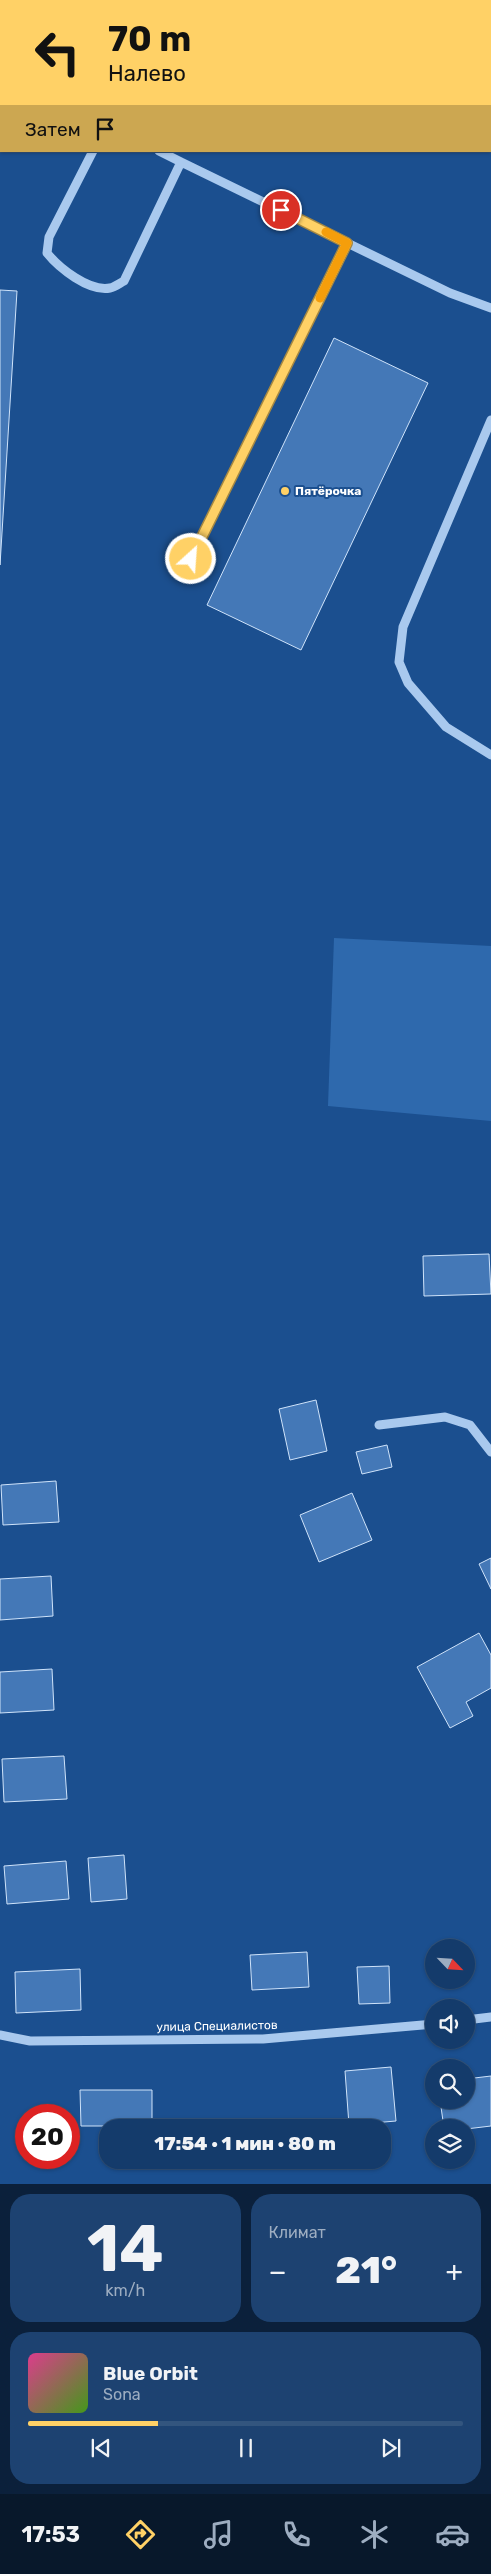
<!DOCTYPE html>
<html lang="ru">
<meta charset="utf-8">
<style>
:root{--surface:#143b6b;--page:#1d4271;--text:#f1f3f6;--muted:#9dadc1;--line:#33557e;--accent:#ffd166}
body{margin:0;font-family:Rubik,sans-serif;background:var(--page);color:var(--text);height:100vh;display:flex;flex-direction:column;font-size:19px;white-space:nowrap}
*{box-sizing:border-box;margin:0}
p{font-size:16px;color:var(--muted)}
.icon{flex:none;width:28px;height:28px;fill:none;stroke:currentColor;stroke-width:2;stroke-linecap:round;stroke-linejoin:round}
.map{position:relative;height:2184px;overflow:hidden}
.drawer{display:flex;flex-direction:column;gap:10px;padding:10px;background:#0b203b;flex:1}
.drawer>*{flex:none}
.hud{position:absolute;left:0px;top:0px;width:491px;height:152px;box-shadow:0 1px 4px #0004,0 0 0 1px var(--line);background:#ffd166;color:#111;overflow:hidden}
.needle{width:32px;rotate:115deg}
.tools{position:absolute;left:425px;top:1939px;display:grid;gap:10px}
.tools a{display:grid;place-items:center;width:50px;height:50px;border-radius:50%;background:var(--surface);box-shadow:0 1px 4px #0004,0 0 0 1px var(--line);font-size:25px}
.speed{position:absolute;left:15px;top:2104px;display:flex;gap:10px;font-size:25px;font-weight:700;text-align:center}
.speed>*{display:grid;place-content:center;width:65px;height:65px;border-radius:50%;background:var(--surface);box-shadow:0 1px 4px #0004,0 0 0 1px var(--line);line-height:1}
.speed .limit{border:8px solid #d22;background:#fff;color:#111}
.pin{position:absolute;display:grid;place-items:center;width:42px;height:42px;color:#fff;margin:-21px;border:2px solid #fff;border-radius:50%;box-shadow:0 1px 5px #0007}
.me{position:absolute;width:55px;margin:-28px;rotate:26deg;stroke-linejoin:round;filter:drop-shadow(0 0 4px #0008)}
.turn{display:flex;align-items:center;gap:18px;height:105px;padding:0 25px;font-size:22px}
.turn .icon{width:65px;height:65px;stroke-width:2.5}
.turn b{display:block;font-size:35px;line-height:42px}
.then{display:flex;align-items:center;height:48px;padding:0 25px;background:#0003;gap:10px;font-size:19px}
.big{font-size:38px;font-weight:800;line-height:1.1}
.drawer .tile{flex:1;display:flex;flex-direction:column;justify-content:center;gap:8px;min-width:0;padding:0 18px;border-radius:20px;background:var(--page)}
.drawer .dial{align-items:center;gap:0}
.dial b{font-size:65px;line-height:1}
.song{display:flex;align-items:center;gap:15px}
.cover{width:60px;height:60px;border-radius:8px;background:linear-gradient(135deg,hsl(330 70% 55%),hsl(100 70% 35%))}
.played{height:5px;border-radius:2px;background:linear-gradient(90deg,var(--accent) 30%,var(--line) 30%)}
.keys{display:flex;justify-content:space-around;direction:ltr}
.heat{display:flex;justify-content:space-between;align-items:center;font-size:28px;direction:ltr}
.drawer .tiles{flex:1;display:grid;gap:10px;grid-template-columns:1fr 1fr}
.tile:last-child{grid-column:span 2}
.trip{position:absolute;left:99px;top:2119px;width:292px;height:50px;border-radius:20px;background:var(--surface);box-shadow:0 1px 4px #0004,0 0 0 1px var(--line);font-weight:800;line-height:50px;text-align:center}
.dock{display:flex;height:80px;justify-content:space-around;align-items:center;background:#08182b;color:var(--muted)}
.dock .icon{width:35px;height:35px}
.dock .current{color:var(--accent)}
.dock b{font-size:22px;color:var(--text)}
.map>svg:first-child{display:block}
.green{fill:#2e69ad}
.building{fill:#4478b7;stroke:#cfe3fa}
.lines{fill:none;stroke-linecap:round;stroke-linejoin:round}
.minor{stroke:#a9c9ee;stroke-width:9}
.route-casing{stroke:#a68842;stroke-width:12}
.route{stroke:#ffd166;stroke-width:9}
.slow{stroke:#f59e0b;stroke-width:9}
.poi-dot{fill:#ffd166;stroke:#1b4f8f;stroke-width:2}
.labels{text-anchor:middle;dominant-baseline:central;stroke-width:4;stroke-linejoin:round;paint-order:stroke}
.poi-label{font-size:12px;font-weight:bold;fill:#fff;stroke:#1b4f8f;text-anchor:start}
.street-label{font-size:12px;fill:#fff;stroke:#1b4f8f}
</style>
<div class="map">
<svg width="491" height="2184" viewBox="0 0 491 2184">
<rect width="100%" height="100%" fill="#1b4f8f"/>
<path class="green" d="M334,938L491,946V1121L328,1106Z"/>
<path class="building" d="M0,290L17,291L0,565Z
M334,338L428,383L301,650L207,605Z
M489,1254L491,1294L424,1296L423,1256Z
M316,1400L327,1451L290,1460L279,1409Z
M387,1445L392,1467L362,1474L356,1452Z
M56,1481L59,1522L3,1525L1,1485Z
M352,1493L372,1540L319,1562L300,1515Z
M491,1558V1589L479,1564Z
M51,1576L53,1616L0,1620V1579Z
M479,1633L491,1655V1688L466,1702L473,1716L450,1728L417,1667Z
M52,1669L54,1710L0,1713V1672Z
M64,1756L67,1799L4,1802L2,1759Z
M124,1855L127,1899L91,1902L88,1858Z
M66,1861L69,1899L7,1904L4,1866Z
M307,1952L309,1987L252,1990L250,1955Z
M389,1966L390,2003L359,2004L357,1967Z
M80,1969L81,2010L16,2013L15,1972Z
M391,2067L396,2121L349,2125L345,2071Z
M491,2076V2126L466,2129L444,2128L440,2100H466V2079Z
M80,2090H152V2126H81Z"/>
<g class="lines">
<path class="minor" d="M47,1V0
M0,84L1,81
M93,151L49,237L47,253C59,268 89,292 110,288C115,287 120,283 124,281L181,162L159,151
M181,162L450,293L491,308
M491,420L403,627L399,662L408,683L446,727L491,755
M191,559L347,243
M379,1425L445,1417L470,1425L491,1452
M466,2020L491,2017
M0,2035L30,2041L263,2039L434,2024"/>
</g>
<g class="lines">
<g class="route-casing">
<path id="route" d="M191,559L347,243L281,210"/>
</g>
<use href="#route" class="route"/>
<path class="slow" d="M320,298L347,243L326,232"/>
</g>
<circle class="poi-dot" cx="285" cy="491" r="5"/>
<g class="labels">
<g class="poi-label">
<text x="295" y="491">Пятёрочка</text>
</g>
<g class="street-label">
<text transform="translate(217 2026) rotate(-1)">улица Специалистов</text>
</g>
</g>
</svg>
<div class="tools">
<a><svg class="needle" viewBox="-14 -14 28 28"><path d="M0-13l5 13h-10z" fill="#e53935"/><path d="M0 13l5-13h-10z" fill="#9dadc1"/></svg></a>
<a><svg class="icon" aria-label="sound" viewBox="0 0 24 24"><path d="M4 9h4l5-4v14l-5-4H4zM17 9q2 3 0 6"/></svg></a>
<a><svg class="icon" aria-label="search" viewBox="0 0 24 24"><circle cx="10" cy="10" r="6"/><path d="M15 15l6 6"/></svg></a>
<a><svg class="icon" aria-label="layers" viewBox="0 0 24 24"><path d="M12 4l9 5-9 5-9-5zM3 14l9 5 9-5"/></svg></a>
</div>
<div class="speed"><div class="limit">20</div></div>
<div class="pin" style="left:281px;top:210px;background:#d93025"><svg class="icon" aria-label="arrive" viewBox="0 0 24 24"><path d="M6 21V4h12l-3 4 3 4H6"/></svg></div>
<svg class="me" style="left:191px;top:559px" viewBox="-20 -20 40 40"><circle r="17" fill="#ffd166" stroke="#fff" stroke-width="3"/><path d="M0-11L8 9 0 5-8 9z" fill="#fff"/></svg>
<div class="trip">17:54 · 1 мин · 80 m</div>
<div class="hud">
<div class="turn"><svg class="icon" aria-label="left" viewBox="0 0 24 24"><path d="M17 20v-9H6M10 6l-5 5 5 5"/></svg><div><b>70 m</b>Налево</div></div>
<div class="then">Затем<svg class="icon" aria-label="arrive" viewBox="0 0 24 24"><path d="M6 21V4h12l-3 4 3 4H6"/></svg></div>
</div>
</div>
<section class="drawer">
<div class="tiles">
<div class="tile dial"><b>14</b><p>km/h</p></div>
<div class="tile"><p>Климат</p>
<div class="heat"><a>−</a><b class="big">21°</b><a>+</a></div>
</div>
<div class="tile">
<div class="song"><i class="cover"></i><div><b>Blue Orbit</b><p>Sona</p></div></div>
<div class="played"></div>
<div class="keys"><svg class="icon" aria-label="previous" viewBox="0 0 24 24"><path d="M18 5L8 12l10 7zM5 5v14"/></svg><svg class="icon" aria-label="pause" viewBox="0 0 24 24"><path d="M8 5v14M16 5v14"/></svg><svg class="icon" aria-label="next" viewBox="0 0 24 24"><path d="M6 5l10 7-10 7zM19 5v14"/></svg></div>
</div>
</div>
</section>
<nav class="dock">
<b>17:53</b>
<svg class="icon current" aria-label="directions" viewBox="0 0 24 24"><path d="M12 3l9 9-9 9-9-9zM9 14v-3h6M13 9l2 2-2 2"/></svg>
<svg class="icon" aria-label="music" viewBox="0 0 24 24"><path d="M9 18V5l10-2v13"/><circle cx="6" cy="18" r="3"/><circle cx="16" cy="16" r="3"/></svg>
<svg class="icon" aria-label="phone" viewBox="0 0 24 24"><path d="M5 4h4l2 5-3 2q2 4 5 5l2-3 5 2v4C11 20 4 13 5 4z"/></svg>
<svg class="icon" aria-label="climate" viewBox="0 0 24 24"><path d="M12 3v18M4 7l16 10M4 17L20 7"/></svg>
<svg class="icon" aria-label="car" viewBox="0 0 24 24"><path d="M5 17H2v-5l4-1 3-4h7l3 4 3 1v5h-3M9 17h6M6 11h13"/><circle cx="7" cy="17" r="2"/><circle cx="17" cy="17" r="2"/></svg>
</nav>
